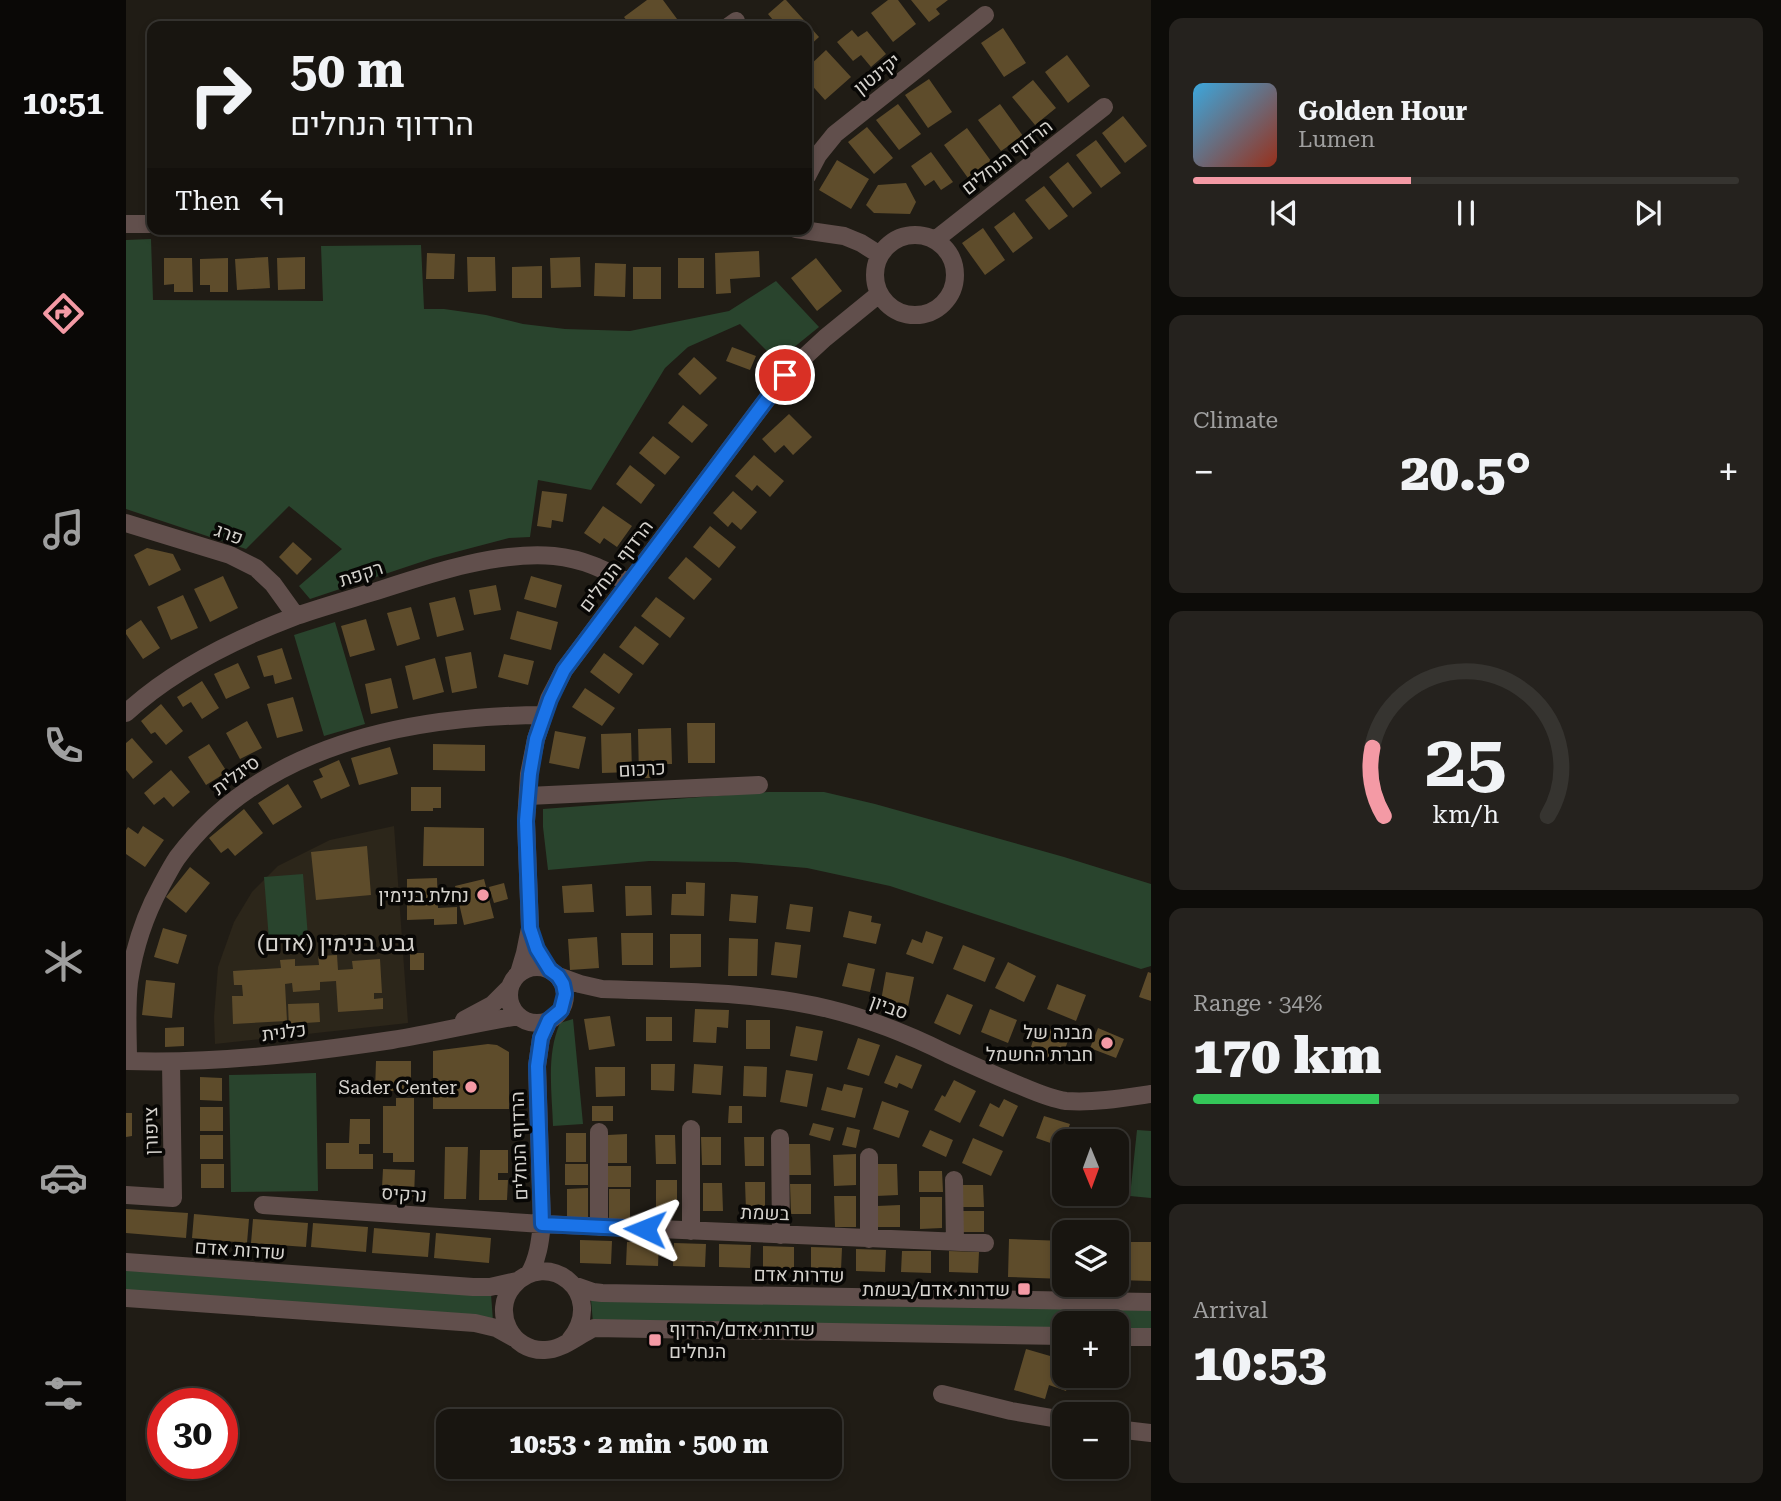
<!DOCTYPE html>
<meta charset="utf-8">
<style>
:root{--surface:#181510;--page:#25221e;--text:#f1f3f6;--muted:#9f9f9f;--line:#363430;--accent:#f49aa5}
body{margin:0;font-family:"Roboto Serif",Heebo,serif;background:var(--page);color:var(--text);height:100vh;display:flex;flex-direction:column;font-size:26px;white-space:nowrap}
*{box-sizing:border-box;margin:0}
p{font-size:23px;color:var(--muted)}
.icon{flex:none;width:38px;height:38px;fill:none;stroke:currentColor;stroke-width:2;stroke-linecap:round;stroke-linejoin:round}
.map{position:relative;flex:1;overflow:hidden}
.drawer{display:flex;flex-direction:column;gap:18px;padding:18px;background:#0d0c09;width:630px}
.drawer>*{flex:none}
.hud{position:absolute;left:21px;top:21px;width:665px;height:214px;border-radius:14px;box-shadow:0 4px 10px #0003,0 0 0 2px var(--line);background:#181510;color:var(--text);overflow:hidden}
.needle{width:46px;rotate:179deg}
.tools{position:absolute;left:926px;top:1129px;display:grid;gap:14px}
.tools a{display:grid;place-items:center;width:77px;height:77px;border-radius:14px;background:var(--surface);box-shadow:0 4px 10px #0003,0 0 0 2px var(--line);font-size:35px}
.speed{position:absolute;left:21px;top:1388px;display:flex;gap:14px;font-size:35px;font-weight:700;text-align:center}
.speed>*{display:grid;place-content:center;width:91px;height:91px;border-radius:50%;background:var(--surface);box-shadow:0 4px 10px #0003,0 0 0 2px var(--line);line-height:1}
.speed .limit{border:10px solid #d22;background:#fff;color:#111}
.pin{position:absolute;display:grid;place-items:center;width:60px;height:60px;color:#fff;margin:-30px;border:4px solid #fff;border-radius:50%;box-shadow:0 2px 7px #0007}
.me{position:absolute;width:77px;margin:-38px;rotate:272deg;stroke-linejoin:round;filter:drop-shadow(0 0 5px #0008)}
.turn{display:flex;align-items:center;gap:24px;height:147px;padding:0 28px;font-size:32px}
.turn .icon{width:91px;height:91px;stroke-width:2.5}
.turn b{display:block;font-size:49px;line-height:60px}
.then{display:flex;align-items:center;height:66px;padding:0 28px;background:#0003;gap:14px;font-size:26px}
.big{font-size:52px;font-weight:800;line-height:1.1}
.drawer .card{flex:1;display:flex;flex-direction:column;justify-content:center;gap:10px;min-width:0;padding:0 24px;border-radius:14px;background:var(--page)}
.drawer .dial{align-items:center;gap:0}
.dial svg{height:182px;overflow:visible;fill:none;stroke:var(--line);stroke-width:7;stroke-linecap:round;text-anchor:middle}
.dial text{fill:var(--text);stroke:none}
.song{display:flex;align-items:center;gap:21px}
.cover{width:84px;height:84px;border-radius:10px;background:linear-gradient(135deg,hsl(200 70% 55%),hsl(10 70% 35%))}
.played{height:7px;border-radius:4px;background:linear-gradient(90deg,var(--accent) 40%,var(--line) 40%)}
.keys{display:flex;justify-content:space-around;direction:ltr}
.heat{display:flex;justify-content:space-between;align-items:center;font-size:38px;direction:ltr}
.charge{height:10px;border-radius:5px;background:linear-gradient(90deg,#34c759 34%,var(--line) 0)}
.trip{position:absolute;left:310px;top:1409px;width:406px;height:70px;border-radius:14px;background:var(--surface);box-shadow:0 4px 10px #0003,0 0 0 2px var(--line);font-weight:800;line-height:70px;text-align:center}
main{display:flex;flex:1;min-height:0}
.tab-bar{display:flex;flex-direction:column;width:126px;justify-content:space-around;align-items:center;background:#0a0806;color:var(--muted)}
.tab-bar .icon{width:49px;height:49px}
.tab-bar .current{color:var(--accent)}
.tab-bar b{font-size:32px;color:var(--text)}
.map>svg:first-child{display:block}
.built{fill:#2c261a}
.green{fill:#29442d}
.building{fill:#5e4c2b}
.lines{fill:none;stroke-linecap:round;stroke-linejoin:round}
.minor{stroke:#614f4c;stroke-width:18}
.route-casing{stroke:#114b97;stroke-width:18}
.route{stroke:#1a73e8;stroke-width:12}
.poi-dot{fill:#f49aa5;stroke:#080705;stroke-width:2.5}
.labels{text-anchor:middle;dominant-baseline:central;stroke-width:7;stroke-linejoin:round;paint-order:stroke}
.street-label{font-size:19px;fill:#d5d2cd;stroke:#080705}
.poi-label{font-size:19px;fill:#d5d2cd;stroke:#080705;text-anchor:end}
.quarter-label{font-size:23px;fill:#d5d2cd;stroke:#080705}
</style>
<main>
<nav class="tab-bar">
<b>10:51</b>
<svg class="icon current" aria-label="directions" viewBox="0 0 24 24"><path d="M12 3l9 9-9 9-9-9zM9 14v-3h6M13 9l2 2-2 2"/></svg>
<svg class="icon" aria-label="music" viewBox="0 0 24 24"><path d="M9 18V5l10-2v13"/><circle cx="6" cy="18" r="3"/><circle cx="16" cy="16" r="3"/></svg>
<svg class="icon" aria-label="phone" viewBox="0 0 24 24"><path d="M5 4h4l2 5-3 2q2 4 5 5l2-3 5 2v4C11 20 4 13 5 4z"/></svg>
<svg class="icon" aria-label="climate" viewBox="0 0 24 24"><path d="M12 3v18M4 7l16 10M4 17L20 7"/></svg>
<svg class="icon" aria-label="car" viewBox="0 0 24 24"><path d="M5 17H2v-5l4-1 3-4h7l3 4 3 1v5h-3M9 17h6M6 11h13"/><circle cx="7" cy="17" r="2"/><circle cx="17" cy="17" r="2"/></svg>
<svg class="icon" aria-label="filters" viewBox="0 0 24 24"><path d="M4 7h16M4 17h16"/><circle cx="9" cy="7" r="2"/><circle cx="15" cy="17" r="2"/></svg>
</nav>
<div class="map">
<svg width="1025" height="1501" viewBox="0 0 1025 1501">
<rect width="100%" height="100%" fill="#201c15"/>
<path class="built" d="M268,826L282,1023L89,1044L88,1017L92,967L108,922L126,892L152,866L204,840Z"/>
<path class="green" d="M25,239L27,300L197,301L195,246L295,245L298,309H318L360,315L397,324L439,329L504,331L603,311L650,281L693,327L651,361L614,324L562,347L539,368L465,490L412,480L404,537L383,538L307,558L184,599L173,586L216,549L163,506L120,549L0,509V240Z
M209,622L239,724L198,736L168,635Z
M642,792H698L749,804L938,857L1025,884V966L1015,969L764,886L681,868L610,862L523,861L422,870L417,827V809Z
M177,874L182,937L143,940L138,877Z
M447,1019L457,1124L427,1126C426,1092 420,1055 434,1023Z
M190,1073L192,1191L105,1192L103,1075Z
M1011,1130L1025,1131V1198L1004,1196Z
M0,1270L365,1294L367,1321L0,1291Z
M465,1300L1025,1310V1332L991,1331L990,1323H938V1330L467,1323Z"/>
<path class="building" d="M521,0H537L554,23L550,26H505L498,17Z
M658,0H660L693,37L681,48V26H652L642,14Z
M762,0H772L790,24L767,42L745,13Z
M785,0H822L810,9L814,14L803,22Z
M877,28L900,63L878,77L855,43Z
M726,30L732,37L741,31L760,54L745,67L735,55L727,61L711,42Z
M700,50L725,77L699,100L681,80V68Z
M941,55L964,86L942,103L919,72Z
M803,79L826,112L802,128L779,95Z
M907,80L930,108L909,125L886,97Z
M772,104L795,134L773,150L750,120Z
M874,104L897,136L875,151L852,120Z
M997,116L1021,146L999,163L976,133Z
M741,127L767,158L748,174L722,142Z
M841,128L865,161L842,178L818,145Z
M970,140L995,173L975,188L950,155Z
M805,152L827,182L815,190L808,180L799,186L785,166Z
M711,160L743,179L725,209L693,190Z
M942,162L966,193L947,208L923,177Z
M780,183L790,202L784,214L748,213L740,205L752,185Z
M918,186L942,216L923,230L899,200Z
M888,212L907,238L887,253L868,227Z
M857,228L879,260L859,275L836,243Z
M633,251L634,277L604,279L605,293L590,294L589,253Z
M301,253L329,254L328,279H300Z
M142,257L144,288L111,290L109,259Z
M179,257V289L152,290L151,258Z
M341,257H369L370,291L342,292Z
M454,257L455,287L425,288L424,258Z
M38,258H66L67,292H48V284L38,285Z
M102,258V292H84V285H74V259Z
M552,258H578V288H552Z
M690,258L716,291L691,311L665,278Z
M469,263L500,264L499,297L468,296Z
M416,266V298H386V267Z
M507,267H535V299H507Z
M606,347L630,356L624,370L600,361Z
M568,357L591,378L574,395L552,374Z
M557,405L582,425L566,443L542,423Z
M663,414L686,437L667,455L658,445L649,453L636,439Z
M527,436L554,457L539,475L513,453Z
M628,455L658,481L644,497L631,485L626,491L609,476Z
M504,465L529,485L515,504L490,484Z
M416,491L441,494L437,522L426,520L425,528L411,526Z
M607,491L631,512L615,530L606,522L602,527L587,513Z
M477,506L506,526L491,547L478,538L474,544L458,533Z
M584,526L610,547L593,568L567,547Z
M167,542L186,559L171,575L153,557Z
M21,548L47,554L55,570L23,586L8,555Z
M560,557L586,579L568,600L542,578Z
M97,576L112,608L84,622L68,589Z
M405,576L436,585L430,608L398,599Z
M370,585L375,610L348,615L343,590Z
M57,595L72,628L45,640L31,607Z
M329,597L338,630L311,637L303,603Z
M530,597L559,618L544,638L515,616Z
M285,607L294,639L271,646L261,613Z
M391,611L432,622L425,650L384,639Z
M240,619L249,650L224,657L215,626Z
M15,620L34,648L17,659L0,634V630Z
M509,626L533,644L517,665L493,647Z
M156,648L166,679L149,684L147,675L138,677L131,656Z
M345,652L351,688L326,693L319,657Z
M478,653L507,674L493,694L464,672Z
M378,654L408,661L402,685L372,677Z
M309,658L318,692L287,700L279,666Z
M112,663L124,688L100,699L88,674Z
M265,678L272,708L245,714L239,684Z
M76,681L93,708L76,719L65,702L57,707L51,697Z
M459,688L489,708L476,726L446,707Z
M167,697L177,731L151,738L141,704Z
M35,704L57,731L40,745L29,732L25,734L15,721Z
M121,721L136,748L114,759L100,733Z
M561,723H589V763H562Z
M545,728L546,764H525V778H513L512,729Z
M429,731L460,737L453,769L423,763Z
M505,733L506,772L476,773L475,734Z
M6,738L27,762L7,779L0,770V743Z
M83,744L101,772L80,785L62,757Z
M307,744L359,745V771L307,770Z
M264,747L272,774L233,785L225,758Z
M213,760L224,786L195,799L187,781L197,777L193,769Z
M45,770L64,792L47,807L38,797L28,805L18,793Z
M162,784L176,807L147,825L132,803Z
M285,787H315V808H307V811H285Z
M118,809L137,833L109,856L102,848L95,853L83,838Z
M17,826L38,840L19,867L0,854V830L2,827L12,834Z
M298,827L358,828V866H297Z
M241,846L245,895L190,900L185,852Z
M64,867L84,883L60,913L40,897Z
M311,878L312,908L331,907V924L308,925V919L281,920V879Z
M358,879L368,918L338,925L329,886Z
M560,882L579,883L578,916L545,915L546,894H560Z
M378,883L382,899L368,903L363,887Z
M466,884L468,912L438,913L436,886Z
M499,886H525L526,915L500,916Z
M605,894L632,896L630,923L603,921Z
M664,904L687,907L684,932L660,929Z
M723,911L746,916L745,922L755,924L750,944L717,937Z
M37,928L61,935L52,964L28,957Z
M800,931L817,937L807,964L780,954L786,939L796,943Z
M495,933H527V965H496Z
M544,934H575V967L544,968Z
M471,937L473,968L444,970L442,939Z
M603,938L632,939L631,976H602Z
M649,942L675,945L671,978L645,975Z
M837,945L869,958L859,982L827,969Z
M284,953H298V970H284Z
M211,955L212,970L227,969L226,961L254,959L256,993H248V999L257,998V1009L212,1012L210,981L194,982V990L167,992L166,983L159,984L161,1021L107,1024L106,996H117L116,985H108L107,971L155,968L154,960L169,959V966L193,965L192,956Z
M882,962L910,976L898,1002L869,988Z
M722,963L749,969L744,992L716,986Z
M760,972L788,977L782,1007L755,1001Z
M1022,972L1025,973V1001L1013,997Z
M20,980L49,983L46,1018L16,1015Z
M931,984L960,995L950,1021L921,1009Z
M821,994L847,1005L834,1035L808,1023Z
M193,1003L194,1022L179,1023L180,1030H163L162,1004Z
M569,1009L603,1010L602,1028L591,1027L590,1043L567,1042Z
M864,1009L891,1020L882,1043L855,1032Z
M484,1016L489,1046L463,1050L458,1019Z
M520,1017H546V1041H520Z
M620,1020H644V1049H620Z
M912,1025L944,1035L934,1063L903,1053Z
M670,1026L697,1031L691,1061L664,1056Z
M58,1027V1046L39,1047V1028Z
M972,1028L998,1039L990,1058L964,1048Z
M732,1038L754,1045L743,1076L721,1069Z
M362,1044L371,1045L383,1052V1109H307V1051Z
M770,1055L796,1065L786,1089L773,1083L771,1088L758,1083Z
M250,1061H285V1091H249Z
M525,1064H549L548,1091L525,1090Z
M568,1064L597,1066L595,1095L566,1093Z
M618,1066L641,1067L640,1097L617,1096Z
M469,1067H499V1096L470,1097Z
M660,1070L687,1074L681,1107L654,1102Z
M74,1077L96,1078V1101L74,1100Z
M828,1080L850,1091L834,1123L808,1110L816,1095L819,1097Z
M718,1084L737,1088L729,1118L695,1110L701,1087L716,1091Z
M270,1098H288V1162H267V1153H257V1106H270Z
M878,1099L892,1106L877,1137L853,1126L864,1103L873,1108Z
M756,1101L783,1111L773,1138L747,1129Z
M466,1106H487V1121H466Z
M603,1106H616V1123H602Z
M74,1107H97V1131H74Z
M0,1113H6V1136L0,1137Z
M918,1116L944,1124L936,1147L910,1138Z
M224,1119H244V1144H233V1154H247V1169H200V1143H223Z
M687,1123L708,1128L704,1141L683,1135Z
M721,1127L734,1130L730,1148L716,1145Z
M804,1130L827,1140L820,1157L796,1146Z
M440,1133H460V1162H440Z
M501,1134V1163H482V1135Z
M74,1135H97V1159H74Z
M529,1135H549L550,1164H530Z
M575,1137H595V1165H576Z
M618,1137H638V1166H619Z
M847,1138L877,1151L865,1176L836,1163Z
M662,1144H684L685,1175H663Z
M319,1147H342L340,1199H318Z
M990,1148L999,1149L994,1199L969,1196V1194H990Z
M354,1150H382V1173H372V1180H382L381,1200H353Z
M730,1154V1185L708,1186L707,1155Z
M75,1164H98V1188H75Z
M439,1164H462V1185H439Z
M750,1164H771L772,1195L750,1196Z
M482,1166H505V1187H482Z
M257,1169L289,1170L288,1197L266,1196V1188H256Z
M793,1171H816L817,1192H793Z
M530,1180H551V1210H530Z
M619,1182H639V1211H620Z
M577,1183H596L597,1211H577Z
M664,1184H685V1214H665Z
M834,1185H857L858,1207H834Z
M462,1188V1219H441V1189Z
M483,1189H504V1219L483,1220Z
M708,1196H730V1227H709Z
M794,1197H816V1228L794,1229Z
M774,1205V1227H751V1206Z
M0,1209L62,1213L60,1238L0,1233Z
M834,1211H858V1232H834Z
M68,1214L123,1219L121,1243L66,1238Z
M127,1219L182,1223L180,1247L125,1243Z
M187,1223L242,1227L240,1252L185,1247Z
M248,1228L304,1233L302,1257L246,1253Z
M310,1233L365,1238L363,1263L308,1258Z
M883,1239L938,1241V1279L882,1277Z
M454,1240L486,1241L485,1264L454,1263Z
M501,1242H533L532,1266L500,1265Z
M990,1242H1025V1281L990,1280Z
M548,1243L580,1244L579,1267L547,1266Z
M593,1244L625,1245L624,1268L593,1267Z
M637,1246L668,1247V1269H637Z
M685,1247L716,1248L715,1270L685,1269Z
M730,1249L760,1250L759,1272L730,1271Z
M776,1251H805V1273L775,1272Z
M823,1251L853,1252L852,1273L823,1272Z
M900,1349L938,1360V1376H945L940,1391L923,1385L919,1399L888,1390Z"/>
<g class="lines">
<path class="minor" d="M603,26L610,21
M681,176L692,155L709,134L859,15
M0,224H26
M670,229L718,236L735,243L754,255
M749 275a40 40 0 1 1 80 0a40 40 0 1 1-80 0Z
M809,240L978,107
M0,523L104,555L130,568L147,584L170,616
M0,713C46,670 112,638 170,616C199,606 228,598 257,589C309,572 374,551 428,556C458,559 477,569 503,583
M402,796L633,785
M383 995a28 28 0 1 1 56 0a28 28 0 1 1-56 0Z
M393,973L399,953L404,928L400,821L403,774L410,739L423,699L438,670L659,375L699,338L753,294
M432,976L454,984L476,989C551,992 630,991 703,1009C744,1019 784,1035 822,1054C846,1065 870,1076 895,1086C909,1092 925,1099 940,1101C968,1103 998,1098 1025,1094
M338,1020L366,1005L383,988
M0,1061C88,1064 179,1053 266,1040C308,1033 350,1023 392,1016
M2,1061C2,1035 0,1008 3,982C8,949 19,915 35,886C40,877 45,867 51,858C136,744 283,716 418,715
M654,1138L655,1235
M828,1180L829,1242
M0,1195L47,1198L45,1062
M137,1205L416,1224L859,1243
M473,1227V1132
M565,1231V1129
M743,1239V1157
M0,1262L347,1287H364L391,1281
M403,1274C412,1259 414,1242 416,1224L411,1066L415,1038L423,1020
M447,1285L467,1292L476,1293L1025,1302
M0,1298L349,1323L370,1328L388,1338
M990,1337H1025
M444,1340C482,1293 421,1247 387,1286C365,1312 386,1352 419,1350C436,1350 452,1335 468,1328L938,1336
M816,1394L885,1411L938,1420
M990,1429L1025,1433"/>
</g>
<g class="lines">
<g class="route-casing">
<path id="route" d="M519,1229L416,1224L411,1066L415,1038L423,1020L435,1010L439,994L437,984L432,976L424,970L411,949L404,928L400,821L404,774L410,739L424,699L438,670L659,375"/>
</g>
<use href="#route" class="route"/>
</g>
<g class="poi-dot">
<circle cx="357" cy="895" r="7"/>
<circle cx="981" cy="1043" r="7"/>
<circle cx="345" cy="1087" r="7"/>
<rect x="891" y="1282" width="14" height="14" rx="3.5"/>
<rect x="522" y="1333" width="14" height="14" rx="3.5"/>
</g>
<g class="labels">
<g class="street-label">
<text transform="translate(751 74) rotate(-38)">יקינטון</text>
<text transform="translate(881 157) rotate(-38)">הרדוף הנחלים</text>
<text transform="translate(103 534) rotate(20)">פרג</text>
<text transform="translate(490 566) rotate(-53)">הרדוף הנחלים</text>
<text transform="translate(235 574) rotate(-18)">רקפת</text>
<text transform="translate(516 769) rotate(-3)">כרכום</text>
<text transform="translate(110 775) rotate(-36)">סיגלית</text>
<text transform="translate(763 1007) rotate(20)">סביון</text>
<text transform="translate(158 1032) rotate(-7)">כלנית</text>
<text transform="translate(25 1131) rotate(-91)">ציפורן</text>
<text transform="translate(393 1146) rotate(-92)">הרדוף הנחלים</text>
<text transform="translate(278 1194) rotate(4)">נרקיס</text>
<text transform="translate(639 1213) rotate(2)">בשמת</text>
<text transform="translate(114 1250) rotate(4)">שדרות אדם</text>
<text transform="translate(673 1275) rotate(1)">שדרות אדם</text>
</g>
<g class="poi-label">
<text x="343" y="895">נחלת בנימין</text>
<text x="967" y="1032">מבנה של<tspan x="967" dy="22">חברת החשמל</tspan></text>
<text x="331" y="1087">Sader Center</text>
<text x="884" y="1289">שדרות אדם/בשמת</text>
<text x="543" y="1329" text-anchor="start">שדרות אדם/הרדוף<tspan x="543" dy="22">הנחלים</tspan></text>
</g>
<g class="quarter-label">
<text x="210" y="943">גבע בנימין (אדם)</text>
</g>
</g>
</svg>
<div class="tools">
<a><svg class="needle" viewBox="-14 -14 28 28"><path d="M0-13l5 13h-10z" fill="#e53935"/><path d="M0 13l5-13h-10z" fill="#9f9f9f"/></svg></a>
<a><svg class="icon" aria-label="layers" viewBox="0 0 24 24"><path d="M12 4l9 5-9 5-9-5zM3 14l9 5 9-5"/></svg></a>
<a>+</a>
<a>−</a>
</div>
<div class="speed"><div class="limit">30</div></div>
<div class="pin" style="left:659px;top:375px;background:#d93025"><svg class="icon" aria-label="arrive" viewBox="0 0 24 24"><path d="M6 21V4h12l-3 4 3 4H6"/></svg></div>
<svg class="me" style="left:519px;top:1229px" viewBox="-20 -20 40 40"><path d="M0-17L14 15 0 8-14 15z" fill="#1a73e8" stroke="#fff" stroke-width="4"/></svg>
<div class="trip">10:53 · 2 min · 500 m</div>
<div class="hud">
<div class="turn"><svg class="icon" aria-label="right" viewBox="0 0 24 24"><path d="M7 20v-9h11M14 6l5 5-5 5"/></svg><div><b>50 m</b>הרדוף הנחלים</div></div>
<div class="then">Then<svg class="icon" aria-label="left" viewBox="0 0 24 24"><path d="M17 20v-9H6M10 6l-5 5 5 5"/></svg></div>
</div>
</div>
<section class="drawer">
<div class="card">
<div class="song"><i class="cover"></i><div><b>Golden Hour</b><p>Lumen</p></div></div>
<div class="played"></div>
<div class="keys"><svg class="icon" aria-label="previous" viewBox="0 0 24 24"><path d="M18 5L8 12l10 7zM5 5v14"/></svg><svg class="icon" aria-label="pause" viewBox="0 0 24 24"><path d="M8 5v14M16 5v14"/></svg><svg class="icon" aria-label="next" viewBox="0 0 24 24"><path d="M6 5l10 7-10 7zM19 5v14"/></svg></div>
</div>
<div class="card"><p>Climate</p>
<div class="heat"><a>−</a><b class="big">20.5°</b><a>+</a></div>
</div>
<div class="card dial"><svg viewBox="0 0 100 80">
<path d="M14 69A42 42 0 1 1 86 69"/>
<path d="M14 69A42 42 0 0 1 9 39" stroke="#f49aa5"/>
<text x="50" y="56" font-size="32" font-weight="700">25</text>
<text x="50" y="72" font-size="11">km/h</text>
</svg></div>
<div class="card"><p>Range · 34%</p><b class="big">170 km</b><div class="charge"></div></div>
<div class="card"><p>Arrival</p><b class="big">10:53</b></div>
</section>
</main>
